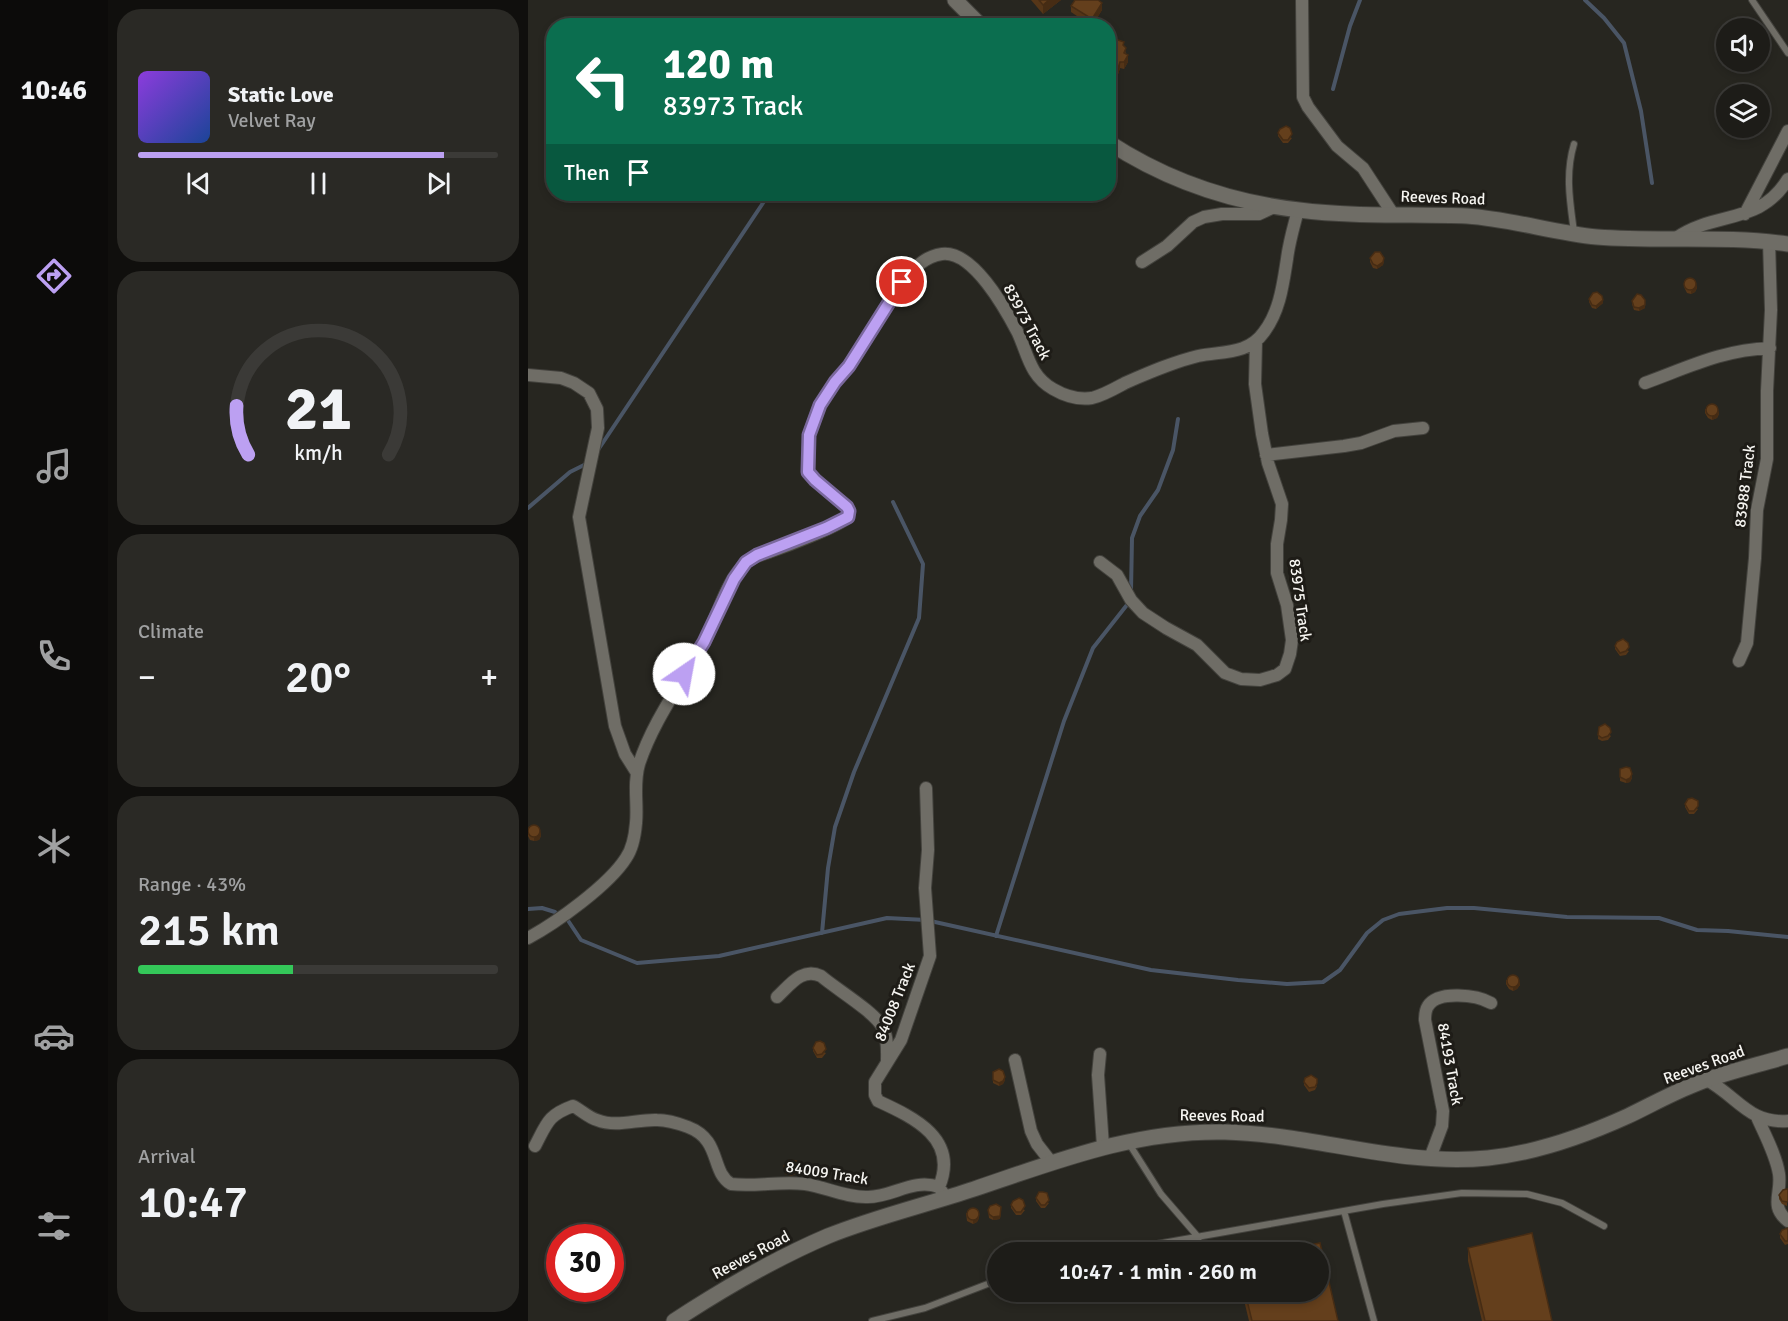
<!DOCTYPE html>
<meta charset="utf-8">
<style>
:root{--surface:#1d1c18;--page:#2a2925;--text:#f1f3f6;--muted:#a0a1a2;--line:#3b3a37;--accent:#bca0f2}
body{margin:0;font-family:Signika,sans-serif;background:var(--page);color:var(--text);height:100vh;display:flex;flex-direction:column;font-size:22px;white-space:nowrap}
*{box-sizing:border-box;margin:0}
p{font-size:20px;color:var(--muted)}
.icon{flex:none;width:33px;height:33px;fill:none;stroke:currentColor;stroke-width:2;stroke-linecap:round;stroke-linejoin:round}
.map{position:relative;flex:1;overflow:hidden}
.sheet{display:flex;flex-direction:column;gap:9px;padding:9px;background:#100f0d;width:420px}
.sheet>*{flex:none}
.guide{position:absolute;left:18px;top:18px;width:570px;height:183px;border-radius:24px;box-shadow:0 3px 9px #0003,0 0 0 2px var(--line);background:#0b6e4f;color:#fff;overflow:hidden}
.tools{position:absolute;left:1188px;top:18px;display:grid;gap:12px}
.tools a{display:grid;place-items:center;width:54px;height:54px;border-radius:50%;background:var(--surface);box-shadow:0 3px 9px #0003,0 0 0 2px var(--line);font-size:30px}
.speed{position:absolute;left:18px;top:1224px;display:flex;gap:12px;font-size:30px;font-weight:700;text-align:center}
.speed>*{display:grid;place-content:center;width:78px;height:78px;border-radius:50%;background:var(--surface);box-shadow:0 3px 9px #0003,0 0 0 2px var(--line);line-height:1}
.speed .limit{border:9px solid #d22;background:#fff;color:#111}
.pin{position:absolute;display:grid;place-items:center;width:51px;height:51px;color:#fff;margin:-26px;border:3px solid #fff;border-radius:50%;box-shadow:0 2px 6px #0007}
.me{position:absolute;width:66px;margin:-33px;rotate:33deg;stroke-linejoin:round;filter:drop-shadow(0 0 4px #0008)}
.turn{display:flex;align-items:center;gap:21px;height:126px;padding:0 18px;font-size:27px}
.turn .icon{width:78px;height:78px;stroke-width:2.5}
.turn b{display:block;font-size:42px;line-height:51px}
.then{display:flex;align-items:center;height:57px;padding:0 18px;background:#0003;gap:12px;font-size:22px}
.big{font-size:45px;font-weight:600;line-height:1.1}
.sheet .widget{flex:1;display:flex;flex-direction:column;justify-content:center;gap:9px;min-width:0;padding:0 21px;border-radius:24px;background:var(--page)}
.sheet .dial{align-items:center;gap:0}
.dial svg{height:156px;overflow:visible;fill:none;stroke:var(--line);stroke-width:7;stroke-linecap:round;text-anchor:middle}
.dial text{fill:var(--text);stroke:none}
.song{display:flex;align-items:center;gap:18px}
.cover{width:72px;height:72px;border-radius:9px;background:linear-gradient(135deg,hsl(270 70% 55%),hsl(220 70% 35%))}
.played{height:6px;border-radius:3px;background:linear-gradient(90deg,var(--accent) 85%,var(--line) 85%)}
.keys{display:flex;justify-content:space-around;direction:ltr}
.heat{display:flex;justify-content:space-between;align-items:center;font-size:33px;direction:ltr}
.charge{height:9px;border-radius:4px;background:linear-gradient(90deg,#34c759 43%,var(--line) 0)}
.trip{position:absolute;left:459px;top:1242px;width:342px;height:60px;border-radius:30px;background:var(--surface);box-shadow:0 3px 9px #0003,0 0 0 2px var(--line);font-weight:600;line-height:60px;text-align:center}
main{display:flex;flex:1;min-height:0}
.menu{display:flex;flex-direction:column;width:108px;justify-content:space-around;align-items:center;background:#0c0b0a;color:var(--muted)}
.menu .icon{width:42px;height:42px}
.menu .active{color:var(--accent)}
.menu b{font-size:27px;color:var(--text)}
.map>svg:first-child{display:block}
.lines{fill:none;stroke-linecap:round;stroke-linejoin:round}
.stream{stroke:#4a5565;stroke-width:4}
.service-casing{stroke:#43423d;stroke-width:8}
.minor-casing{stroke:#43423d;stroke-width:14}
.tertiary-casing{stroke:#43423d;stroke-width:17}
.service{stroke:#6f6d66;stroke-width:6}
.minor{stroke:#6f6d66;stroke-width:12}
.tertiary{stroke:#6f6d66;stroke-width:15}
.wall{fill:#563618}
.shaded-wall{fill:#462c14}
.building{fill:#643f1c;stroke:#462c14;stroke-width:1.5}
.route-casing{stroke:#7a689d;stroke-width:15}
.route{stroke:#bca0f2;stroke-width:10}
.labels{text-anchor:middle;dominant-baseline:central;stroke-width:6;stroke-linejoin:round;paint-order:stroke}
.street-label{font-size:16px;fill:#f6f5f1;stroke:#1e1c17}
</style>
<main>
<nav class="menu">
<b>10:46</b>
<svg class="icon active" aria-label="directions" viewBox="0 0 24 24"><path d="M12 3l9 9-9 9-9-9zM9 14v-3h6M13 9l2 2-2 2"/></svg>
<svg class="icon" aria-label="music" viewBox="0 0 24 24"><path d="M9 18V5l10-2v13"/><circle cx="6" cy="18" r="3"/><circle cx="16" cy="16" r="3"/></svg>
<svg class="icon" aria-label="phone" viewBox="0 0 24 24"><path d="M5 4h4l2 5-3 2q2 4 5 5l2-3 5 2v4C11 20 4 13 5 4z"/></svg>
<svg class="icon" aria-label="climate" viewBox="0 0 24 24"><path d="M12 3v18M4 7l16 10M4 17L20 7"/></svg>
<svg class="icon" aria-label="car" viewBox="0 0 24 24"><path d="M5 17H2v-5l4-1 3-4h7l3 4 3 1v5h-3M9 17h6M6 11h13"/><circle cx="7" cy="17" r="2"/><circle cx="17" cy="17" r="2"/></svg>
<svg class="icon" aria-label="filters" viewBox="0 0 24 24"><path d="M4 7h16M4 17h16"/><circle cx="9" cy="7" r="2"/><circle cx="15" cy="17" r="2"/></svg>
</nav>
<section class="sheet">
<div class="widget">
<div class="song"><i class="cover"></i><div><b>Static Love</b><p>Velvet Ray</p></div></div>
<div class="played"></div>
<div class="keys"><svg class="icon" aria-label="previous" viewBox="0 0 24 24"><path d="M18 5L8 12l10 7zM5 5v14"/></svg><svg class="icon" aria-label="pause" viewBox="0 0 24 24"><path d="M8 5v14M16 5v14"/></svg><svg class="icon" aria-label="next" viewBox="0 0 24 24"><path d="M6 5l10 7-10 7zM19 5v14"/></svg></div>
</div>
<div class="widget dial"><svg viewBox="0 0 100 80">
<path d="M14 69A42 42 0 1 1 86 69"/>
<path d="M14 69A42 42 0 0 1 8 44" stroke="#bca0f2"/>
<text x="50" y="56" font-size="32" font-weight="700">21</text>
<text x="50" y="72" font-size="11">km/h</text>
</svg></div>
<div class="widget"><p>Climate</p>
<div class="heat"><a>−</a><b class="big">20°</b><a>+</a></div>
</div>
<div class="widget"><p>Range · 43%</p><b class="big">215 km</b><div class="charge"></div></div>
<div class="widget"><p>Arrival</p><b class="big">10:47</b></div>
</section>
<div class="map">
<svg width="1260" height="1321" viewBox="0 0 1260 1321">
<rect width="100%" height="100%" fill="#272620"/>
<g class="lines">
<path class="stream" d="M1057,0L1076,18L1096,43L1113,111L1124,183
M805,89L822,26L832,0
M70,450L241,194
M0,508L42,472L58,464
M603,591L604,538L612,516L630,490L645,450L650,419
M0,909L14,908L27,912
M39,919L53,940L109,963L191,956L359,918L398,920L623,970L710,980L759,984L795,982L812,970L839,933L855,920L871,914L919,908H946L1039,917L1131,918L1169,930L1200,931L1260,937
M294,933L300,868L307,827L326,772L391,618L395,564L365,502
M468,936L536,721L565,648L602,601"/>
<g class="service-casing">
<path id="service" d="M1224,0L1260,53
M1046,232C1042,202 1037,174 1046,144
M600,1142L633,1194L671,1238
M816,1211L846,1321
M584,1252L855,1204L934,1193L999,1194L1034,1203L1076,1226
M344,1321L397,1308L470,1280"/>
</g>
<g class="minor-casing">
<path id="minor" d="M774,0L775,97L780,107L809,146L835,168L865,214
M1217,214L1260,131
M1148,238C1189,210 1231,226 1260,179
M614,262L639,246L665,222L676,217L694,214H731L746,207
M0,375L33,378L46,383L61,393L69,409L70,428L51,517L87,726L97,754L109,773
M1117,383C1161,367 1194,350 1242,348
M738,455L816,446L833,443L866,431L895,428
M572,562L589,575L603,600L615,613L638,628L669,645L697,673L713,679L732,680L749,675L757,669L762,654L764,640L759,605L749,573V544L753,520L754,504L740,463L734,434L727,384L728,341
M1211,661L1219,643L1227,558L1229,510L1239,459V391L1243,310L1241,241
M398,788L400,850L397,888L402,956L373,1040L347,1082V1095L350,1101C387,1118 431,1139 411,1187
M0,938C28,923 81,885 98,858C105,848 107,835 108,823C110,804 105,784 111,764C125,721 153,684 175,644C189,620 195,588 214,567C221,558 231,555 241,552C258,546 309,527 320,517L321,511L319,507L287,480L280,472L281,435L292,405L307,382L321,366L374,282C385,269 397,256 414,254C445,250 478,310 490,333C500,355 502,376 525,389C537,396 550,400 564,398C576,395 586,389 597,383C620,373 645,362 670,356C694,351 720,355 736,332C752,311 755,284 759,259C761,242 766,226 770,210
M249,997C262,985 274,967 293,976C308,989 347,1012 355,1028C360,1038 359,1051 359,1061
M572,1054L570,1075L575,1146
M487,1060L503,1131L509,1144L523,1162
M1179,1080C1210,1097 1221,1124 1260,1121
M1229,1117C1237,1135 1248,1155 1251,1174C1254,1194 1241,1206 1260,1221
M7,1146C19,1123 20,1115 45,1106C53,1110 61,1118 69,1120C89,1128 109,1119 129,1120C138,1120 152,1124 160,1127C194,1140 182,1171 203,1184C227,1187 252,1181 277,1184C298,1187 318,1198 340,1197C365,1197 385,1178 411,1187L418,1198
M902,1158L914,1126L915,1111L897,1020C897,1016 898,1009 900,1006C910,990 949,995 963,1003"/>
</g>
<g class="tertiary-casing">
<path id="tertiary" d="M427,0L453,26
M580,142C638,180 702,202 771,210C826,217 884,214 939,216C983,219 1026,233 1069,237C1133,242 1196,235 1260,244
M146,1321C195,1289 246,1259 300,1236C347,1217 398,1205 446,1189C529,1161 608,1130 697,1132C785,1134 872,1167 960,1158C1008,1153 1056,1136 1100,1116C1123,1105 1146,1092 1170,1083C1199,1072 1230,1065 1260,1056"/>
</g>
<use href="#service" class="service"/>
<use href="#minor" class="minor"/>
<use href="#tertiary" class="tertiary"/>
</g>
<path class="wall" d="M503,0H533L515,14Z
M543,6L574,10L564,26L543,12Z
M580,40L596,46L600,62L596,69L592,68L588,81L580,78Z
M750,133L764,138L760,143H755L750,136Z
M842,258L856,261L855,265L849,269L845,268L842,262Z
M1156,284L1169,288L1167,292L1163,294L1159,293L1156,287Z
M1061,299L1075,303L1068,309L1064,308L1061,302Z
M1104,301L1117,303V308L1111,311L1106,310L1104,304Z
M1177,409L1191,414L1189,418L1184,420L1180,418L1177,413Z
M1087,646L1101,651L1098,655L1092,656L1087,649Z
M1071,727L1083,736L1080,740L1074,741L1070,739Z
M1092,777L1104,778L1102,782L1098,783L1092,781Z
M1157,804L1170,809L1166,814H1161L1157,807Z
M0,829L13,836L11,840L6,841L2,840L0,836Z
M978,980L992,985L989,989L985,991L981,989L978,984Z
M285,1048L298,1053L294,1058H289L285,1051Z
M465,1072L477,1080L475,1084L471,1086L465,1083Z
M776,1082L789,1086L787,1090L781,1092L776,1085Z
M256,1166L270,1169L269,1173L263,1176L257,1174Z
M1259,1189V1206L1254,1204L1251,1199V1195Z
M508,1198L521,1203L517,1208H513L508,1201Z
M483,1205L497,1210L493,1215H488L483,1208Z
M460,1210H473L472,1219L465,1220L461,1218Z
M438,1213L451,1218L449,1222L445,1224L439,1221Z
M1260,1228V1244L1257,1245L1252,1238V1234Z
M940,1248L1024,1321H954L940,1261Z
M714,1292H790L810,1321H721Z"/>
<path class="shaded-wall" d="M521,0H533L515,14V5Z
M574,3V10L564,26V19Z
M600,55V62L596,69V62Z
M592,62V68L588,81V75Z
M856,258L855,265L849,269V266Z
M1169,285V288L1167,292L1163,294V291Z
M1075,300V303L1068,309V306Z
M1117,300V308L1111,311V308Z
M1191,411V414L1189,418L1184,420V416Z
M1104,774V778L1102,782L1098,783V780Z
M13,832V836L11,840L6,841V838Z
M992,982V985L989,989L985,991V987Z
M477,1077V1080L475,1084L471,1086V1083Z
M270,1165L269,1173L263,1176V1173Z
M473,1207L472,1219L465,1220V1217Z
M451,1215V1218L449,1222L445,1224V1220Z"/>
<path class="building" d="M511,0H521L515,5Z
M547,0H570L574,3L564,19L543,6Z
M587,39L596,42L595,45L598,48L596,53L600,55L596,62H592L588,75L580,72V40L586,42Z
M758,126L762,128L764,134L760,140H755L750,133L752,129Z
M847,252H852L856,258L855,262L849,266L845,264L842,258Z
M1156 284a6 6 0 1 1 12 0a6 6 0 1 1-12 0Z
M1069,292L1074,296L1075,300L1068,306L1064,305L1061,299L1065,293Z
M1109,294L1113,295L1117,300V305L1111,308L1106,307L1104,301Z
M1178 410a6 6 0 1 1 12 0a6 6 0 1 1-12 0Z
M1095,639L1100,643L1101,647L1098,651L1092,653L1087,646L1089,642Z
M1077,724L1082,728L1083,732L1080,736L1074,738L1070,735L1071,727Z
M1098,767L1102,768L1104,774L1102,778L1098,780L1092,777V769Z
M1164,798L1170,801V806L1166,811H1161L1157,804L1160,799Z
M0 831a6 6 0 1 1 12 0a6 6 0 1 1-12 0Z
M979 981a6 6 0 1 1 12 0a6 6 0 1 1-12 0Z
M292,1041L296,1043L298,1049L294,1054L289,1055L285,1048L288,1042Z
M471,1069L475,1071L477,1077L475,1081L471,1083L465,1080V1072Z
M783,1075L789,1079V1083L787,1087L781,1088L776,1082L777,1078Z
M261,1160L268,1161L270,1165L269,1170L263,1173L257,1170L256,1166Z
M1259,1189H1260V1201L1259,1202L1254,1201L1251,1195L1255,1190Z
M511,1192H515L519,1193L521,1200L517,1205H513L508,1198Z
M491,1198L495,1200L497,1206L493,1212H488L483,1205L485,1201Z
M468,1204L473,1207L472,1216L465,1217L461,1214L460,1210L462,1206Z
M439 1214a6 6 0 1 1 12 0a6 6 0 1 1-12 0Z
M1260,1228V1241H1257L1252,1234L1254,1230Z
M1004,1233L1024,1321H957L940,1248Z
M792,1243L810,1321H724L717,1292H790V1252H749Z"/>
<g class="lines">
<g class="route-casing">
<path id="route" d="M156,674L176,642L206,579L218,562L229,555L298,528L320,517L321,511L319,507L287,480L280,472L281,435L292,405L307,382L321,366L374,282"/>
</g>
<use href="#route" class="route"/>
</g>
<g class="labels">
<g class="street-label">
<text transform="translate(915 198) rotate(2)">Reeves Road</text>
<text transform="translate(499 322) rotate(62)">83973 Track</text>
<text transform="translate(1217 486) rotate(-83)">83988 Track</text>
<text transform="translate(772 600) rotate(82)">83975 Track</text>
<text transform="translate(367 1002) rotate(-68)">84008 Track</text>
<text transform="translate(922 1064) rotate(80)">84193 Track</text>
<text transform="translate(1176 1065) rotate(-20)">Reeves Road</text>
<text transform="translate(694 1116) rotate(1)">Reeves Road</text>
<text transform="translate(299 1173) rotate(9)">84009 Track</text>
<text transform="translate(223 1255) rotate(-28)">Reeves Road</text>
</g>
</g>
</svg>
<div class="tools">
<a><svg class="icon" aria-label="sound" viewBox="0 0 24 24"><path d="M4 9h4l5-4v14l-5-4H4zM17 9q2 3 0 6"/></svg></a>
<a><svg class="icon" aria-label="layers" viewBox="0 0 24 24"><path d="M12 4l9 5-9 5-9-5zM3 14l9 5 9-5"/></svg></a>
</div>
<div class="speed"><div class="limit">30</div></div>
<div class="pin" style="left:374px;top:282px;background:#d93025"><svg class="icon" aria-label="arrive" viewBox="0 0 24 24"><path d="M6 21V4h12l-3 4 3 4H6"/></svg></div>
<svg class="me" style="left:156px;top:674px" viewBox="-20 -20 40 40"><circle r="19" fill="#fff"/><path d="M0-13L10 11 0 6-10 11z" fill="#bca0f2"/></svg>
<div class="trip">10:47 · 1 min · 260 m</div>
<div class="guide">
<div class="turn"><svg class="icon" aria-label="left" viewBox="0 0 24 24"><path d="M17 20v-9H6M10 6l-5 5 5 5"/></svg><div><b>120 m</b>83973 Track</div></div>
<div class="then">Then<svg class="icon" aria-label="arrive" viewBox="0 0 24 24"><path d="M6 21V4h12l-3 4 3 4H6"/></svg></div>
</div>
</div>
</main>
